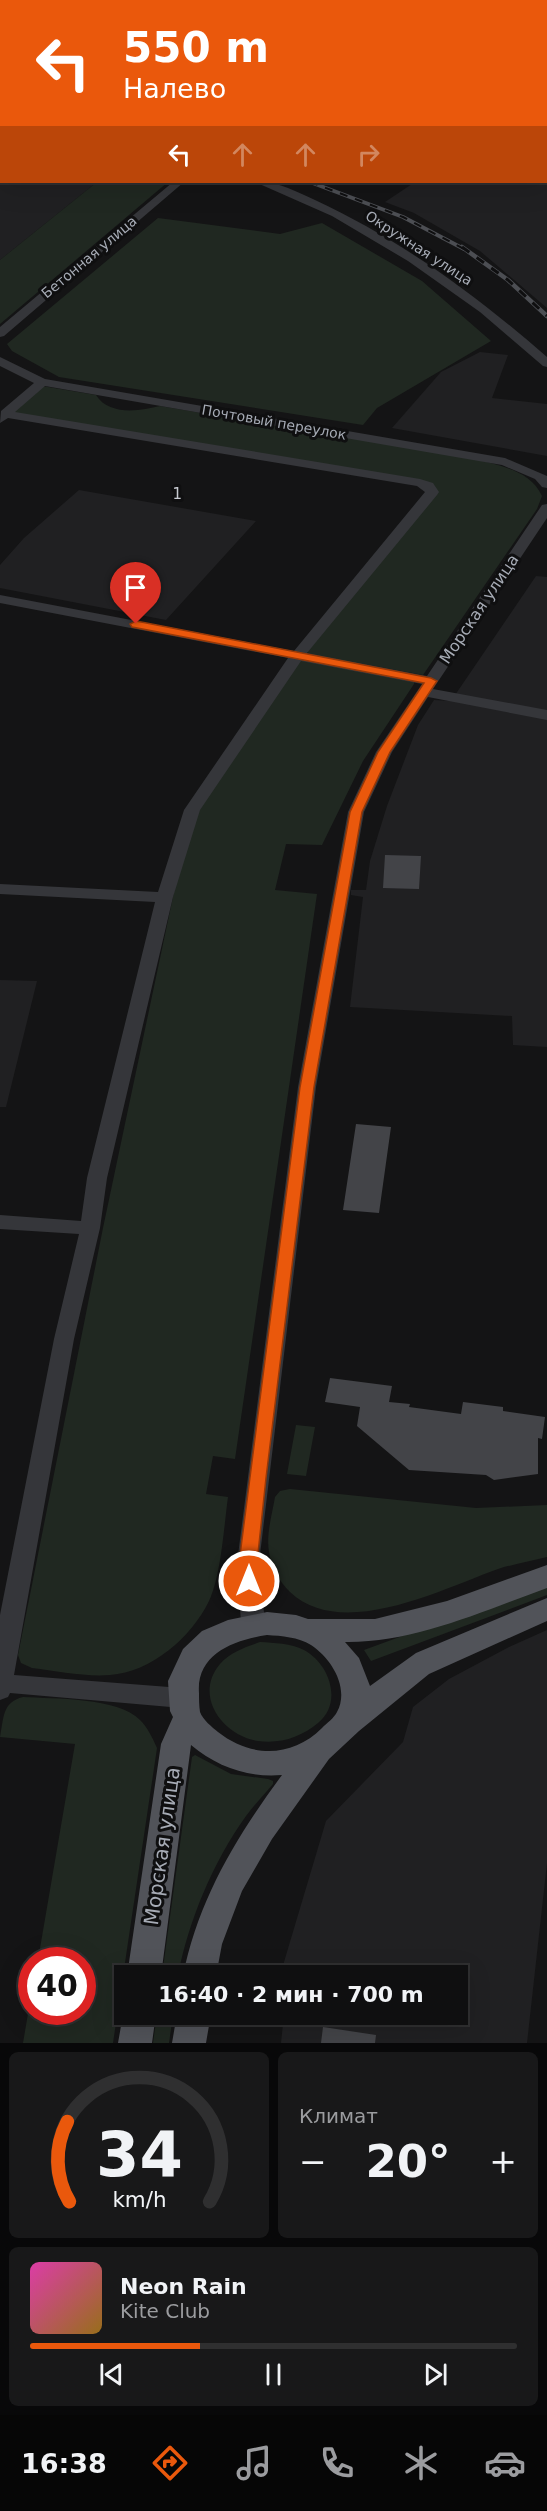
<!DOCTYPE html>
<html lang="ru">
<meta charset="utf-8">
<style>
:root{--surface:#0f0f10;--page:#181819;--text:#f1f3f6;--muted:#9b9c9f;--line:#2f2f30;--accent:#ea580c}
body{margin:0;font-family:"DejaVu Sans",sans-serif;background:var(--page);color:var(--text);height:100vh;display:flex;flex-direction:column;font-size:22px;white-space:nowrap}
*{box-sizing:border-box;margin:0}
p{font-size:20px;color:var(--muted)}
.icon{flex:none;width:33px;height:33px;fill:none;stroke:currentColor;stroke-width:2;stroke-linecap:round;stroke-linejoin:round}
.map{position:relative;height:2043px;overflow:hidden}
.drawer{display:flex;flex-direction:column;gap:9px;padding:9px;background:#080809;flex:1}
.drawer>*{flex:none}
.banner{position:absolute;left:0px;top:0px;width:548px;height:183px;box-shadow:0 6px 24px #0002,0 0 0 2px var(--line);background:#ea580c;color:#fff;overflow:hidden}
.speed{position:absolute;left:18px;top:1947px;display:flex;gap:12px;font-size:30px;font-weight:700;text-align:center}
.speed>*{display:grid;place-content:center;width:78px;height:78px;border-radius:50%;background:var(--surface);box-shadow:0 6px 24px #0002,0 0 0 2px var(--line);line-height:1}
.speed .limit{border:9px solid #d22;background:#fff;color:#111}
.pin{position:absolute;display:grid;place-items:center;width:51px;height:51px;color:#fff;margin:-62px -26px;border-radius:50% 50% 50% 0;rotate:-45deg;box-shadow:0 0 6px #0007}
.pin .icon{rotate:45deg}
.me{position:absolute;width:66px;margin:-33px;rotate:0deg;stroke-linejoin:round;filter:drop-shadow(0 0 4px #0008)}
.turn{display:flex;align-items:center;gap:21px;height:126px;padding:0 24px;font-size:27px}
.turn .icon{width:78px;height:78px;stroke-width:2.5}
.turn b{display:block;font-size:42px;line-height:51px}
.lanes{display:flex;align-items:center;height:57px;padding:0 24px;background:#0003;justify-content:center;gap:30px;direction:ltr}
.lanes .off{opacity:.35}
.big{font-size:45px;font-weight:600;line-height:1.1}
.drawer .widget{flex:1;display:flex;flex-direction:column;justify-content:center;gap:9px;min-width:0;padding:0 21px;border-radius:9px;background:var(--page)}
.drawer .dial{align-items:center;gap:0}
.dial svg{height:156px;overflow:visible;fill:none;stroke:var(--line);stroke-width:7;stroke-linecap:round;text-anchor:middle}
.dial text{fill:var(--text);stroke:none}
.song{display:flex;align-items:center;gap:18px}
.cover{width:72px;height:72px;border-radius:9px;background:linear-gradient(135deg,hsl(320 70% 55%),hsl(40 70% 35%))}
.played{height:6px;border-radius:3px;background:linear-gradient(90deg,var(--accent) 35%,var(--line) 35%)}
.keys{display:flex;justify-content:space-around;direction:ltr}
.heat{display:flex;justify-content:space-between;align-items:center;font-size:33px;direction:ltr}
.drawer .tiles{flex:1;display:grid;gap:9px;grid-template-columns:1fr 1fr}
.widget:last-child{grid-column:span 2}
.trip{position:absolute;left:114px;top:1965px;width:354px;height:60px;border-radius:0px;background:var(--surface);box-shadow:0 6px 24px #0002,0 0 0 2px var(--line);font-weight:600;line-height:60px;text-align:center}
.tabs{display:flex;height:96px;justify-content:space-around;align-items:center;background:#060606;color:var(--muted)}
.tabs .icon{width:42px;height:42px}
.tabs .on{color:var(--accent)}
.tabs b{font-size:27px;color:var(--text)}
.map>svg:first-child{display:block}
.built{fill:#202022}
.green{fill:#202821}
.building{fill:#434448}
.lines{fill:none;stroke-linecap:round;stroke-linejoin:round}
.minor{fill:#35363a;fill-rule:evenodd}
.major{fill:#515359;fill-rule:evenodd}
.rail-far1-casing{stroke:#4c4e53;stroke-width:4}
.rail-casing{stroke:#4c4e53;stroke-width:4.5}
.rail-far1{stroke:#0f0f10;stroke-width:2;stroke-dasharray:8;stroke-linecap:butt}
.rail{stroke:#0f0f10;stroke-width:3;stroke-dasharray:9;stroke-linecap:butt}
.route{fill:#ea580c;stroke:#983908;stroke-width:1.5}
.labels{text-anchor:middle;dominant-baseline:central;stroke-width:6;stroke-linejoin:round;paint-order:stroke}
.far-street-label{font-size:14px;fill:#a6abb5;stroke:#0f0f10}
.far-neighbourhood-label{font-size:15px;letter-spacing:1.5px;fill:#c7cad1;stroke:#0f0f10}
.street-label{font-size:16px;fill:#a6abb5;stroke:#0f0f10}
.near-street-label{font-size:20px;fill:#a6abb5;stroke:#0f0f10}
</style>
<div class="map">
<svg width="547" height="2043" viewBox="0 0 547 2043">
<rect width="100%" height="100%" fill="#141415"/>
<path class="built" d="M110,0H408L414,1L116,2Z
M546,72H547V308L480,251L414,213L385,202L415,182H546Z
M0,138L2,182H97L0,260Z
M480,352L508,355L492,398L547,404V456L392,428L441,372Z
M79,490L256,521L166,620L0,588V565L24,538Z
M536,576L547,577V1047L513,1045L512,1016L350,1007L363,897L351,895V890H366L370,861L387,806L418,725L434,700L451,701Z
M0,980L37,981L6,1107H0Z
M547,1630V1863L527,2043H281L284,2015L458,2014V1976L284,1975V1962L326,1821L403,1742L413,1707L449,1679L509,1647Z"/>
<path class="green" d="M0,0L108,1L2,2L1,120Z
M97,182H168L0,324V260Z
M158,218L280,234L322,223L422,281L491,341L377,408L363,425L59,377L12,351L7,344Z
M42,386L96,395C109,416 140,411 160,406L475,459C500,466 530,470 542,496L537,509L423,675L310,654L307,652L436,493L435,486L424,481L13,413Z
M299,660L414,682V684L363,761L322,845L286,844L275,890L317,894L235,1459L213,1456L206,1494L228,1497C224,1526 221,1576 209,1601C191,1638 151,1672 110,1675C85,1677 57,1671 32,1668L21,1663L18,1655L103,1228L192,807Z
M296,1425L315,1427L306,1476L287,1474Z
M290,1489L476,1508L547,1505V1557C531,1561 514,1564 498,1569C442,1589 342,1641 290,1592C279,1581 271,1567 269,1552C266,1534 272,1515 275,1497L280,1491Z
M547,1583V1595L371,1661L364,1650Z
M260,1642C274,1643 291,1643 304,1650C330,1664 343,1703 318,1723C301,1737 281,1744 258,1741C223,1736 193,1696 220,1664C230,1652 246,1647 260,1642Z
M23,1697C54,1699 118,1697 140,1720C148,1728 152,1737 157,1748L113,2043H23L31,1996L32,2012H82V1960H38L75,1744L0,1737C4,1718 2,1702 23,1697Z
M195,1755L231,1774L268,1779L273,1781V1784C264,1795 254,1805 246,1816C213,1862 189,1920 178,1975H162L192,1757Z
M157,2014L173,2015L169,2043H153Z"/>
<path class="building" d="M385,855L421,856L419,889L383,888Z
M356,1124L391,1127L379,1213L343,1210Z
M330,1378L392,1386L389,1402L410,1404L409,1407L461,1414L463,1402L503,1407V1411L545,1417L542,1439L538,1438V1474L494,1480L486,1475L409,1470L357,1426L360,1407L325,1402Z
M323,2027L376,2035L375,2043H321Z"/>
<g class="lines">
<path class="minor" d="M173,182H184L4,336L0,337V327Z
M255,182C275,180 297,192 315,200C401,240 476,295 547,357V367L543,366L480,312L408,261L332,216Z
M0,357L45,379L505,458L547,476V488L542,487L535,479L502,465L45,386L15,412L420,479L433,483L439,492L437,495L307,653L427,676L542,505L547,504V518L433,689L547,710V720L428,697L392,752L364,812L316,1087L259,1563L265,1623L261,1629L253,1632L245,1629L241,1623L237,1563L298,1087L348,812L376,752L422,684L301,661L200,810L173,897L107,1178L100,1228L74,1339L14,1675L182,1688L191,1691L194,1698L191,1705L182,1708L10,1693L8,1697L0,1700V1615L54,1339L79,1234L0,1229V1215L81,1221L87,1178L155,902L0,894V884L158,892L184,810L288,658L0,603V595L294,651L425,492L417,486L8,418L0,423L1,411L34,383L0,366Z"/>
<path class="major" d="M478,0H493L477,2Z
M0,128L2,129V137L0,136Z
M547,1565V1588C483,1611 414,1643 345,1642L359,1658L370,1686L416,1653L547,1598V1621L429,1674L359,1731L329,1759L272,1839L242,1891L222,1944L216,1976H183C198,1900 236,1837 282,1775C249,1778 217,1767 191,1745L161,1976H127L161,1744L173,1717L170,1711L168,1681L183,1649L202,1631L228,1620L267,1612L296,1615L308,1619H375L447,1601ZM267,1635C282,1636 298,1637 311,1645C331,1658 350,1688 337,1712C334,1718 327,1723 322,1728C292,1758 251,1758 218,1732C212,1727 203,1720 200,1712C199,1706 199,1699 199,1693C196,1654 234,1640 267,1635Z
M124,2009V2014H156L152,2043H118Z
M177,2014H211L206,2043H172Z"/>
<g class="rail-far1-casing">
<path id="rail-far1" d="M310,182L403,217L464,249"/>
</g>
<g class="rail-casing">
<path id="rail" d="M462,247L508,280L547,316"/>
</g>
<use href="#rail-far1" class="rail-far1"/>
<use href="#rail" class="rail"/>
</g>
<path class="route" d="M136,621L431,678L437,681L390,752L362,812L314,1087L266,1478L257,1563L258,1581L256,1586L249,1588L243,1586L239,1563L300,1087L350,812L378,752L424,683L132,627L130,624Z"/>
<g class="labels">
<g class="far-street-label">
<text transform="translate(419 248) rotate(33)">Окружная улица</text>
<text transform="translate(89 257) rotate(-40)">Бетонная улица</text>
<text transform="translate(274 422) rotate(10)">Почтовый переулок</text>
</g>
<g class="far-neighbourhood-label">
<text x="178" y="494">1</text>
</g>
<g class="street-label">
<text transform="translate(479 609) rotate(-56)">Морская улица</text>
</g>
<g class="near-street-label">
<text transform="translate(162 1846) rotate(-82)">Морская улица</text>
</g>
</g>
</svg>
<div class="speed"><div class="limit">40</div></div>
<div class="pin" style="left:136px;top:624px;background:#d93025"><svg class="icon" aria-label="arrive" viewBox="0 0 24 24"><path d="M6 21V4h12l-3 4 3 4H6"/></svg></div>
<svg class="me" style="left:249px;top:1581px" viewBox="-20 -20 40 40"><circle r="17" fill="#ea580c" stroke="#fff" stroke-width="3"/><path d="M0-11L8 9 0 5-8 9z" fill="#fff"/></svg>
<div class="trip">16:40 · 2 мин · 700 m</div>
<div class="banner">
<div class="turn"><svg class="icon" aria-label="left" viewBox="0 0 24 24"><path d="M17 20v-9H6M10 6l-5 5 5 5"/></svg><div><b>550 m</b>Налево</div></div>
<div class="lanes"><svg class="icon" aria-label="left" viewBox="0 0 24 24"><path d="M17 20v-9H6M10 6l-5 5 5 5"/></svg><svg class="icon off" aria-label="ahead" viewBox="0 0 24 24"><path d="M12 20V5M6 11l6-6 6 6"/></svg><svg class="icon off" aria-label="ahead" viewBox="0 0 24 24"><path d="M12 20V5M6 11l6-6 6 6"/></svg><svg class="icon off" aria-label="right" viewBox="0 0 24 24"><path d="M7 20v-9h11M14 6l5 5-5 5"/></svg></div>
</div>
</div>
<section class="drawer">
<div class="tiles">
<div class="widget dial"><svg viewBox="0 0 100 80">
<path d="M14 69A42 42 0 1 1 86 69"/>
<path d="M14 69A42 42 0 0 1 13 28" stroke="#ea580c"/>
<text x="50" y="56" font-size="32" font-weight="700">34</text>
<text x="50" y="72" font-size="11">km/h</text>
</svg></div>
<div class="widget"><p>Климат</p>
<div class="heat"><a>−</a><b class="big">20°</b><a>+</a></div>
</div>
<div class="widget">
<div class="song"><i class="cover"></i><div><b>Neon Rain</b><p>Kite Club</p></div></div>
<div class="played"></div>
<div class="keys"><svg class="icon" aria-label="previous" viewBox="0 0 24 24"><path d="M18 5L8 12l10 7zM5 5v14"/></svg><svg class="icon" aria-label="pause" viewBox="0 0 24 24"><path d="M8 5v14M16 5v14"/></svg><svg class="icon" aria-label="next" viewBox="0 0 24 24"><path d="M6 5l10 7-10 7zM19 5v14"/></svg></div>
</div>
</div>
</section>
<nav class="tabs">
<b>16:38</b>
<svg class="icon on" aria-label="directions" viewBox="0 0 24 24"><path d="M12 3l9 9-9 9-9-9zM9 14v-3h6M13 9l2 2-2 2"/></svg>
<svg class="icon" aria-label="music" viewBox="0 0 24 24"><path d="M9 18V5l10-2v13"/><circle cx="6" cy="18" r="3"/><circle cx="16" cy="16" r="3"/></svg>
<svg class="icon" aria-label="phone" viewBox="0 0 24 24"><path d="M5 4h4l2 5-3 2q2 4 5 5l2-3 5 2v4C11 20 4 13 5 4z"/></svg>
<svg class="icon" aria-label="climate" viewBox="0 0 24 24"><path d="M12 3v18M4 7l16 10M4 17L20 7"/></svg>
<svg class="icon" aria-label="car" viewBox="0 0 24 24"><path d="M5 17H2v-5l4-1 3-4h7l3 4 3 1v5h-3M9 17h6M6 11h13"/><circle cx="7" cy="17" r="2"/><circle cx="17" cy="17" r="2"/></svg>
</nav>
